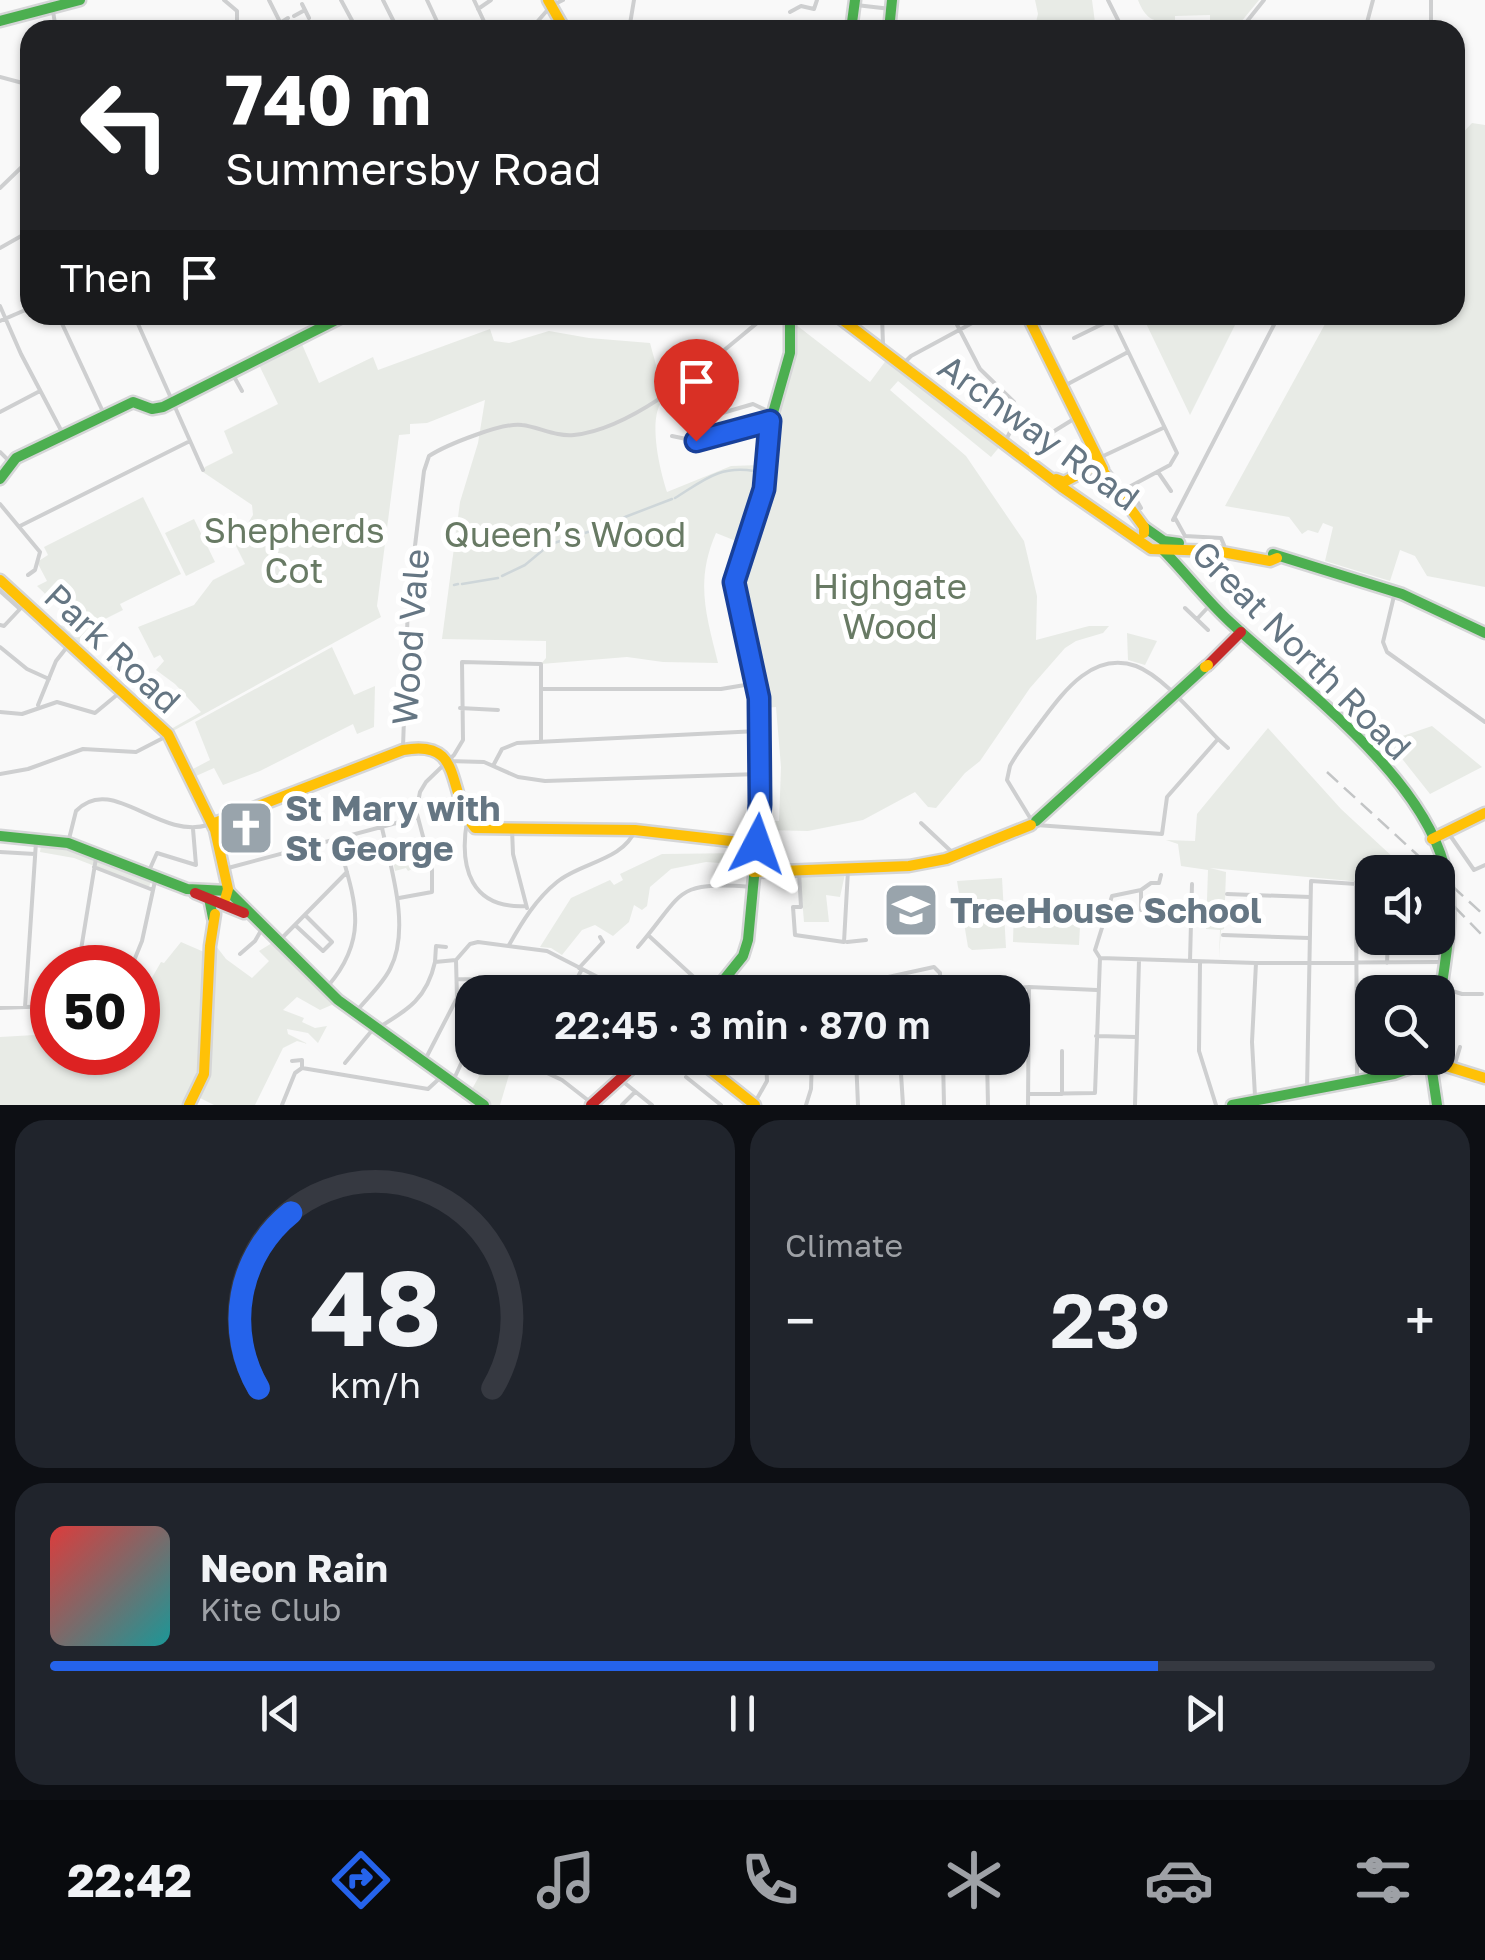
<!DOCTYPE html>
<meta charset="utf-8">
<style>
:root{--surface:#171b24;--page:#20242c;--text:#f1f3f6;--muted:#9ea1a6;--line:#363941;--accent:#2563eb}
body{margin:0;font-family:"Golos Text",sans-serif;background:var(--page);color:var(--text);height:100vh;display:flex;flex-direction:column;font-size:38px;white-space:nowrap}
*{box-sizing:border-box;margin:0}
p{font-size:32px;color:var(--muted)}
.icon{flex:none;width:55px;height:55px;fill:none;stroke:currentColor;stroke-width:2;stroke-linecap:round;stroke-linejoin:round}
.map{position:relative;height:1105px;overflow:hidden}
.side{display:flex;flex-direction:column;gap:15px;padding:15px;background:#0d0f14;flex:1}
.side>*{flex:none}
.banner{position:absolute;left:20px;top:20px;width:1445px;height:305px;border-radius:30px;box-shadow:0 2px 8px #0004;background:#202124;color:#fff;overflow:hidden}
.tools{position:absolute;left:1355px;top:855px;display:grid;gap:20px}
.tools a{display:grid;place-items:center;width:100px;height:100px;border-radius:20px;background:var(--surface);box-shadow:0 2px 8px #0004;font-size:50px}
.speed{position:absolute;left:30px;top:945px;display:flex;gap:20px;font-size:50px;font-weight:700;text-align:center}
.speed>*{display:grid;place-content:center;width:130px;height:130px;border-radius:50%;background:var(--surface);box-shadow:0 2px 8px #0004;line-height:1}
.speed .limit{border:15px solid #d22;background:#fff;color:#111}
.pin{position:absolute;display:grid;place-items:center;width:85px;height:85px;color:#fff;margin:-102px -42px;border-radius:50% 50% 50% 0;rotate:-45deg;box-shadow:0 0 10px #0007}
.pin .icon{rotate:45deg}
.me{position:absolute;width:110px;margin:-55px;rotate:4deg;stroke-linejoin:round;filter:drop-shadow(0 0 8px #0008)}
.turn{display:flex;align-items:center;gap:35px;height:210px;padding:0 40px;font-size:45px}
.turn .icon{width:130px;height:130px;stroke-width:2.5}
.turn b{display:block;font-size:70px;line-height:85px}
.then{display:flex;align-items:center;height:95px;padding:0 40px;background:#0003;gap:20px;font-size:38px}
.big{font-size:75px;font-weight:600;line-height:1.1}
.side .widget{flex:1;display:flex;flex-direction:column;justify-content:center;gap:15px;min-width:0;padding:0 35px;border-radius:30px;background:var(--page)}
.side .dial{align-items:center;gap:0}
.dial svg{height:260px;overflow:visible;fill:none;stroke:var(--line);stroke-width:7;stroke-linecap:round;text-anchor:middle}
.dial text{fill:var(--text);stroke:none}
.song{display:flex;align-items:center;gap:30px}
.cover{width:120px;height:120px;border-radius:15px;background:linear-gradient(135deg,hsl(0 70% 55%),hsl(180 70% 35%))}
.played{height:10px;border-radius:5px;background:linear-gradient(90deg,var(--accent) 80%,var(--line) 80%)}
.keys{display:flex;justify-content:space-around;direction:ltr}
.heat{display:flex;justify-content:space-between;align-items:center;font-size:55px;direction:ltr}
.side .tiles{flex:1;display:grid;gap:15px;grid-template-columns:1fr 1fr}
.widget:last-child{grid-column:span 2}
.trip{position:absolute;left:455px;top:975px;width:575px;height:100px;border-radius:30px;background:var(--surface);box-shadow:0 2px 8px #0004;font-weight:600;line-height:100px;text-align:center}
.tab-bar{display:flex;height:160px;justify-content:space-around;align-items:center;background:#090b0e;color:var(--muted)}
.tab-bar .icon{width:70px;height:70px}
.tab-bar .current{color:var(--accent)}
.tab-bar b{font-size:45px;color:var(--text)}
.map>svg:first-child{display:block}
.green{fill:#e8ebe6}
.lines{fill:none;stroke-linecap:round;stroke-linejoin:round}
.stream{stroke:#ced6d9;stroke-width:2.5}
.fast-casing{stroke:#d5d6d7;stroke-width:15}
.slow-casing{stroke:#d5d6d7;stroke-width:15}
.jam-casing{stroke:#d5d6d7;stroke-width:15}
.street{stroke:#cecfd0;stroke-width:4}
.fast{stroke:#4caf50;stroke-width:10}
.slow{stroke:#ffc107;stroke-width:10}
.jam{stroke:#c62828;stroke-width:10}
.rail{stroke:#c3c5c6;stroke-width:2.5;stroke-dasharray:15 8;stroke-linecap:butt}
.slow-bridge-casing{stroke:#d5d6d7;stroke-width:15;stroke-linecap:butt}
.slow-bridge{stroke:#ffc107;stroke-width:10}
.route-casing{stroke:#184099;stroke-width:25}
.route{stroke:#2563eb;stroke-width:18}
.labels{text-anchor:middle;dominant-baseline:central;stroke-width:10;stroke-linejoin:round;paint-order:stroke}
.street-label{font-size:35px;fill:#657683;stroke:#fff}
.park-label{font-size:35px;fill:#687a64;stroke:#fff}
.poi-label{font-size:35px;font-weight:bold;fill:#657683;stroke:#fff;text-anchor:start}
</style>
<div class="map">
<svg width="1485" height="1105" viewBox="0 0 1485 1105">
<rect width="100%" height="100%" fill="#f9f9f9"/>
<path class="green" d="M1035,0H1092L1096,30H1034L1038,14Z
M1138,0H1259L1236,28L1210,27V15L1175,16V22C1154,23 1146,20 1138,0Z
M1472,123L1485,125V587L1427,576L1415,556L1400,550L1390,581L1325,561L1333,527L1323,523L1318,533L1308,530L1302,534L1289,517L1225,506L1330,315H1455V141Z
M1142,315H1240L1190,415Z
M795,324L870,382L887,359L1001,445L991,457L898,381L890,390L966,456L1024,541L1037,596L1036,640L1089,626H1109L1103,633L1076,641L1065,648L1030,688L980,761L965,773L936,808L928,807L915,792L863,820L808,831L764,830L765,821H779L781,767L776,707L763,708L761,684L737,593V573L768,487L772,435L796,349Z
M490,329L494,341L509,343L549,331L589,338L650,343L665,398C646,414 660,471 667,492L731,466L761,465L760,485L741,543L716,533C695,581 706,614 718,663L663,662L627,657L541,664L546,658V641L442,639L460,502L478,443L485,400L427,423L410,424V434L399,435L377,606L381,617L173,731L171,729L201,712L175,684L156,670L164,661L160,655L154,658L138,627L194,605L213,580L245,564L235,544L253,515L252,505L203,472L205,467L233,453L224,431L278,404L258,363L301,342L319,383L373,357L378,370Z
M143,497L181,574L120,604L123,610L97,623L78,644L61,626L69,617L37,586L47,581L37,562L48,555L44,547Z
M194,519L215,562L186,576L165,533Z
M1127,633L1157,641L1145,665L1128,660Z
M332,647L354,695L375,686L374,727L357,734L353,724L260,771L223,785L214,768L196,776L193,769L210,760L195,722Z
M1432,726L1482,767L1430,794L1388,741Z
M1268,728L1341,809L1409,872H1372V883L1210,868L1226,872L1224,929L1221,930L1219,959L1220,930L1206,929L1208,870L1181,866L1178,844L1166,840L1195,841L1197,814Z
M422,843L426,863L408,871L406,868L395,871L391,851Z
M41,845L75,851L151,881L149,887L74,858L40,852Z
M748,846L752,849L750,865L706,862L671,869L650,887L647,906L642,910L634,905L629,922L613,936L595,925L582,930L562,955L551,948L540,947L571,898L610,880L614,885L623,880L620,874L662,854L745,853Z
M800,874H845L840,897L826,895L829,922H804Z
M1002,878L1006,948L972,950L968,947L957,881Z
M1014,905L1081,907L1079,945L1013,942Z
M181,942L204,952H212L213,942L226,959L252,978L269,961L259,951L272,943L334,1004L320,1010L297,997L283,1010L304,1018L302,1022L315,1028L327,1026L318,1043L308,1033L287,1029L288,1034L308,1044L297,1041L283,1048L255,1105H214L200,1098L196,1105H0V1037L52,1034V1052H138V1002L161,962L164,963Z
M489,1058H514L500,1105H492L471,1091Z"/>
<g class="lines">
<path class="stream" d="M675,498C703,481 719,465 754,471
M606,529L625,517L672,499
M551,544L594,530
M502,576L525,565L549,545
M462,584L498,578
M454,585L458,584"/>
<g class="fast-casing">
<path id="fast" d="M0,21L80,0
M851,30L855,0
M889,30L892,0
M0,479L16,458L133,402L152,409L163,407L346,315
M1144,527L1164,541L1179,543
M1162,549C1185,572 1205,599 1230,622C1298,685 1419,772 1444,865C1456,912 1445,963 1438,1009
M1273,554L1402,594L1485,633
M1036,821L1205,667
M0,836L68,843L187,889L228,891L338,1000L484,1105
M209,898L213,918
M714,992L743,956L748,940L759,824V711L734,583L764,489L767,434L790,353V315
M1430,1058L1437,1105
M1232,1105L1394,1074L1430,1061"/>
</g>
<g class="slow-casing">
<path id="slow" d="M548,0L565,30
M836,315L1063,488L1151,549L1217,551L1270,561L1277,558
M1027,315L1103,469
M1056,479L1064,482L1092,467H1100L1144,527V533
M0,580L168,734L215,830L228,889L224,903
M212,824L403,750C466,738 445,793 475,828L635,830L757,844
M1432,839L1485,813
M753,872L909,866L946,859L1031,825
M696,1058L755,1105
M1430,1061L1485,1078
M189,1105L204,1074L210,946L215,914"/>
</g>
<g class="jam-casing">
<path id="jam" d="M1208,665L1241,632
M195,893L244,913
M591,1105L643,1058"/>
</g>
<path class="street" d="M224,0L237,11V23
M269,0L284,30
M341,0L355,26L391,30
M383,0L398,30
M427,0L441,30
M474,0L488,30
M1108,0L1123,30
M1431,0V30
M302,4L309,18
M856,5L891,9
M478,9L491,0
M53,11L56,30
M790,12L801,6L814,9L817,0
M294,16L305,10
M257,24L261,30
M269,30L288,18
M302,30L319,23
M530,30L551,6L563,0
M629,30L634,0
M1240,30L1264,0
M1365,30L1373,0
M0,77L30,85
M0,188L30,159
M23,234L30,249
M0,248L30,231
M0,306L21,354L63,434
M58,315L104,414
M134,315L203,470
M882,315L883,345
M952,315L980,369L1014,402L1017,418L1007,438
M1033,315L1066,384
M1113,320L1177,453L1170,465L1129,487L1141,508
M0,321L30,308
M1074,338L1121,315
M718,357L735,382
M905,362L911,356L987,315
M232,373L242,391
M1066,385L1128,352
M0,412L40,391
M695,421L753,404L772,413
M672,436L696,441L769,420
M1043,438L1077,417
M0,452L11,463
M1099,458L1163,428
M1158,472L1171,491
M0,504L40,552L35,570L28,575
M1175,518L1185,536L1221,538L1224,545
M1173,520L1279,315
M20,526L190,441
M0,591L20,609L24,604
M1394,596L1383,642L1387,652L1485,722
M1185,608L1208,630
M1197,619L1211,604
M0,625L4,626L20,609
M0,647L27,669L49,679
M542,689H721L751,684
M38,705L56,661L67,647
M460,708L498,710
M0,712L22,714L57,702L95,713L118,694
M1218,739L1228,748
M403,747L408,604L424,471L429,456C446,445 503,422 522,425C539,427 556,437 574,435C638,429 718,354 767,315
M448,761L484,762L518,777L545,781L759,774
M494,764L502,749L517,743L758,731
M0,774L28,769L83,749L136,752L167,736
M467,821C459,868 471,909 526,906
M1032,821L1007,780L1010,766C1017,752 1028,740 1037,727C1060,697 1090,650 1136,666C1163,676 1197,718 1218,739L1167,797L1162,834L1036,825
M921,823L954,854
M512,829L513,854L527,908
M1447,831L1474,870L1485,865
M68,843L76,811C112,773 158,840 208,825
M0,852L35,854
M94,867L153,890
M228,868L415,818L420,792L426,782L454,755L463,740L462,662L541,664V742
M799,872L801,907H793L795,935L844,942L848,870
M148,873L157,853L196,865L193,829
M1356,882L1357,1077
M1227,894L1310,897
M399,898L432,892V870L417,814
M1148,911L1141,910V890L1151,883H1159L1161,875
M295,925L323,951L332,942L305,915
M648,935L710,992
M1223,935L1309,938
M280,940L347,872
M847,942L866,940
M509,945C522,922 536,899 557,882C579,863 624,860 635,830
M638,947C685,892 673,881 752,887
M240,954L255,941L263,927
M1100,958L1256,963L1443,962
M1190,961L1192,884
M435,962L436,946L446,947
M1200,963L1199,1051L1216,1105
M1387,963L1388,938
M78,968L96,858
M131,968L142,941L155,881
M579,968L603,942L600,937
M896,977L897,992
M457,979L498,980L495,992
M328,986C371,936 354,898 338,841
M736,986L809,989L847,986L934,967L940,973L941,992
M1446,989L1462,994H1482
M570,992L582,969
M966,992L1029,987L1097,990
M25,1007L36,842
M0,1008L52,1006
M355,1013C367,998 382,985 390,969C411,929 391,868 382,828
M378,1028C409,1009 427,998 435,962L456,960L470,944L478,942L547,951L627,992
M1096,1036L1136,1037
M1062,1051V1094
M426,1058L457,998L456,960
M534,1058L530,1065L562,1080L589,1101
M623,1058L632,1068
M856,1058L858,1105
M900,1058L903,1105
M943,1058L944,1105
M987,1058L988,1105
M1393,1058V1070
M292,1061L302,1060V1068
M345,1063L374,1028
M1454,1067L1460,1047
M599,1069L612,1058
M686,1077L721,1105
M621,1080L652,1105
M453,1081L472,1040
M1307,1089L1311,881L1372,885
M1030,1094L1095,1093L1100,958L1095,950L1112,896L1141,890
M1255,1096L1252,1042L1256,963
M754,1104L767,1081L766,1058
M282,1105L295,1073L302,1068L428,1089L441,1077
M622,1105L635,1092
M806,1105L811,1089L812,1058
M1028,1105L1029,987
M1135,1105L1139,960"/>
<use href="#fast" class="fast"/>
<use href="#slow" class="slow"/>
<use href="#jam" class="jam"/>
<path class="rail" d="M1327,772L1436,872
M1452,886L1485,916
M1438,890L1485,938"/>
<g class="slow-bridge-casing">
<path id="slow-bridge" d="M1205,667L1208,665"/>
</g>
<use href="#slow-bridge" class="slow-bridge"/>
</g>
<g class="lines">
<g class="route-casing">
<path id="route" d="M696,441L770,421L764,489L734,582L759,698L760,804L757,844"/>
</g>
<use href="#route" class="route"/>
</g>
<defs>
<g id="church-square" transform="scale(2.875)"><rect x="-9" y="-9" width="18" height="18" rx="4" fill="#99a4ac" stroke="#fff"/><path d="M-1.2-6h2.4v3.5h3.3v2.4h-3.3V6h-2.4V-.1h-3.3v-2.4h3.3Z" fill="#fff"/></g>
<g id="school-square" transform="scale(2.875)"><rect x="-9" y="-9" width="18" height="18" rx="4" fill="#99a4ac" stroke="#fff"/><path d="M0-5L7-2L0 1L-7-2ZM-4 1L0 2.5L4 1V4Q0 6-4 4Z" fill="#fff"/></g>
</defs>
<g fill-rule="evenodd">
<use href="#church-square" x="246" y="828"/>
<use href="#school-square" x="911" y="910"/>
</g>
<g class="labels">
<g class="street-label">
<text transform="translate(1039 432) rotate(36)">Archway Road</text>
<text transform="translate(410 637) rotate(-86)">Wood Vale</text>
<text transform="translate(113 648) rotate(43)">Park Road</text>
<text transform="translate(1302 650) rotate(45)">Great North Road</text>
</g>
<g class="park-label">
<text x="294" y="530">Shepherds<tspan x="294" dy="40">Cot</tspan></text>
<text x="565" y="534">Queen’s Wood</text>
<text x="890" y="586">Highgate<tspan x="890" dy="40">Wood</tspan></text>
</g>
<g class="poi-label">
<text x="285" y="808">St Mary with<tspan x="285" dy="40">St George</tspan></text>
<text x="950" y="910">TreeHouse School</text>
</g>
</g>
</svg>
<div class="tools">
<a><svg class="icon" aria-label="sound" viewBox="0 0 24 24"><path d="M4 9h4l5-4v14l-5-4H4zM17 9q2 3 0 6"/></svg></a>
<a><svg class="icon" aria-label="search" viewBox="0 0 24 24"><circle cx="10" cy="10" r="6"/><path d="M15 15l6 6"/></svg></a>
</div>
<div class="speed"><div class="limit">50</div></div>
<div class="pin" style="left:696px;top:441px;background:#d93025"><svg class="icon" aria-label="arrive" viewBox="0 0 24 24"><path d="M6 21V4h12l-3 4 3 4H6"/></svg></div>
<svg class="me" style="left:757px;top:844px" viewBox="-20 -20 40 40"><path d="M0-17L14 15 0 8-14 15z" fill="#2563eb" stroke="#fff" stroke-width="4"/></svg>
<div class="trip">22:45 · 3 min · 870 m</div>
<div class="banner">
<div class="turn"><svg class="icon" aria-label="left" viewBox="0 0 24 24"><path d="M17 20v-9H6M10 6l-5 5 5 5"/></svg><div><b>740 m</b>Summersby Road</div></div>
<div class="then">Then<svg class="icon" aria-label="arrive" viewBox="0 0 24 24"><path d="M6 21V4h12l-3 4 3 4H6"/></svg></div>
</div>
</div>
<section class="side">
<div class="tiles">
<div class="widget dial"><svg viewBox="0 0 100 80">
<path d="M14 69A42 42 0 1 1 86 69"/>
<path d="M14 69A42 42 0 0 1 24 15" stroke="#2563eb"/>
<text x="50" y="56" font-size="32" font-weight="700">48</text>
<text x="50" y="72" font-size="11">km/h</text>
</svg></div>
<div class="widget"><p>Climate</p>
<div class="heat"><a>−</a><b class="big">23°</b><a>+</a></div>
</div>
<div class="widget">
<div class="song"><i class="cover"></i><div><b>Neon Rain</b><p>Kite Club</p></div></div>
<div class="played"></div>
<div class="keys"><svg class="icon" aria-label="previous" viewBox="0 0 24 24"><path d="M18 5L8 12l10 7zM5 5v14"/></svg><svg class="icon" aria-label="pause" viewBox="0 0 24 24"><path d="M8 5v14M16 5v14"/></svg><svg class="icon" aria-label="next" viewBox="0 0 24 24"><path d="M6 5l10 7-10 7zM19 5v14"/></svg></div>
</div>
</div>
</section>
<nav class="tab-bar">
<b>22:42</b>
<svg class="icon current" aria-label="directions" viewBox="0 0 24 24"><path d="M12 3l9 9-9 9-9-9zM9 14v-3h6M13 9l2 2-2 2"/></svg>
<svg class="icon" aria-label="music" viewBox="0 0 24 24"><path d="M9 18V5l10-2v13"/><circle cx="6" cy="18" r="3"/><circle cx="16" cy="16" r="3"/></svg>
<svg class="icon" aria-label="phone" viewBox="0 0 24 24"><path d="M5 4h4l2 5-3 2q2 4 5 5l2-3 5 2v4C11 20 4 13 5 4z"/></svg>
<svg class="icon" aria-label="climate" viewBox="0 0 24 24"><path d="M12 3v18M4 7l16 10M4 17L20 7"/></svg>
<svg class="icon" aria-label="car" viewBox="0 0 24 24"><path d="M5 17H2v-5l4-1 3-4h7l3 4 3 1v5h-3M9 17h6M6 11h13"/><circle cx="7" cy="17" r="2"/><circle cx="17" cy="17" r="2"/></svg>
<svg class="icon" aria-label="filters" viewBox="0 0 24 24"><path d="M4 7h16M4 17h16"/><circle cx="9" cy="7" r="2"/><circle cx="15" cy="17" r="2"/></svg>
</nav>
